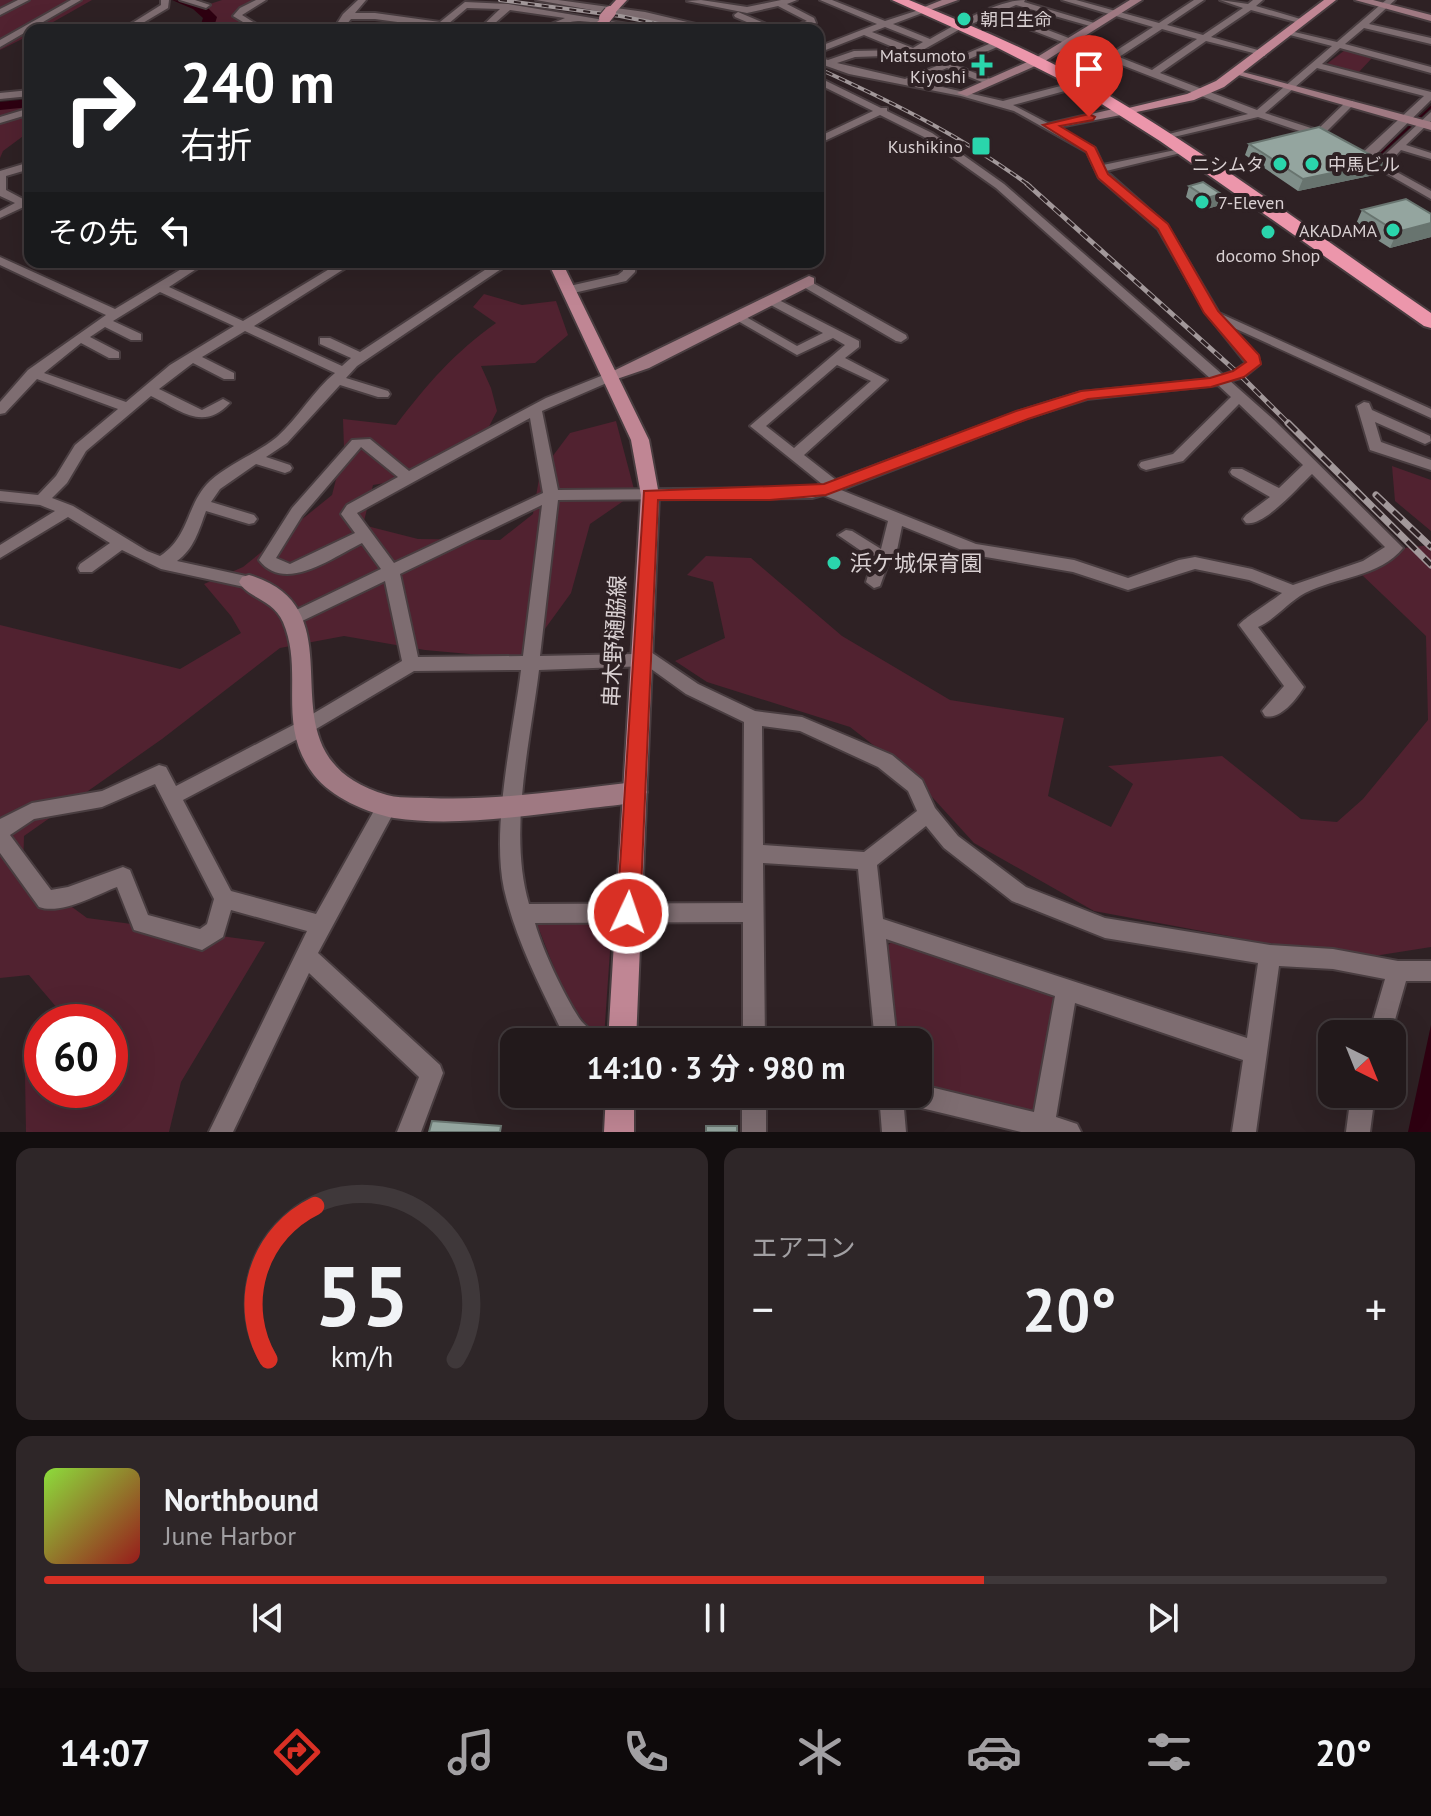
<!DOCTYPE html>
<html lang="ja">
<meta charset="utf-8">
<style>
:root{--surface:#22191b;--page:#2e2628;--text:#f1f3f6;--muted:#a2a0a3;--line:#3f383a;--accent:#d93025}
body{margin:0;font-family:"PT Sans","Noto Sans JP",sans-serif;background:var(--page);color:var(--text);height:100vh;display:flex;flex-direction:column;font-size:30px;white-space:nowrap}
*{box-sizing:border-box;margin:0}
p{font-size:26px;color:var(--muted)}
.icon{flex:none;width:44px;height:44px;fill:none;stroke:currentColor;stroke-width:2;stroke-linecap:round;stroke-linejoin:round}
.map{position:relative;height:1132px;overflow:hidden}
.drawer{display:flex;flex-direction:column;gap:16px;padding:16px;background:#130e0f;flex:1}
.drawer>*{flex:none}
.banner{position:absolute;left:24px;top:24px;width:800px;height:244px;border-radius:16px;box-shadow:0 8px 32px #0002,0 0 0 2px var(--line);background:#202124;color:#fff;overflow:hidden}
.needle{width:52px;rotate:137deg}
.fabs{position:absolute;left:1318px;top:1020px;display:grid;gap:16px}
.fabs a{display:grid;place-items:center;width:88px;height:88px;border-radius:16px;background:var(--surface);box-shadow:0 8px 32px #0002,0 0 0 2px var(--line);font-size:40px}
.speed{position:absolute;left:24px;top:1004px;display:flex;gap:16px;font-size:40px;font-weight:700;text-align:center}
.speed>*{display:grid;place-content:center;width:104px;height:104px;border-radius:50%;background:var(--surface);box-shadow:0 8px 32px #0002,0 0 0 2px var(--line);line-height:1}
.speed .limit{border:12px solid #d22;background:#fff;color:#111}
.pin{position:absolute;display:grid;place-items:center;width:68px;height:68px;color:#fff;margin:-82px -34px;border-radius:50% 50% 50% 0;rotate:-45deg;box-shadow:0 0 8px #0007}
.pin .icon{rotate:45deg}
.me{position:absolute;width:88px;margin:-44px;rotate:3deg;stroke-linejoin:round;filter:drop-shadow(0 0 6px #0008)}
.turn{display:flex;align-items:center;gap:28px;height:168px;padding:0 24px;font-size:36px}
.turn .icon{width:104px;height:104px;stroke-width:2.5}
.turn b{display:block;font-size:56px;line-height:68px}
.then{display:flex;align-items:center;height:76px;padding:0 24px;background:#0003;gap:16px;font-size:30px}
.big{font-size:60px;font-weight:700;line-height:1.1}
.drawer .widget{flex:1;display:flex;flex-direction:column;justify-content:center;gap:12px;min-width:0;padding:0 28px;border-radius:16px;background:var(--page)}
.drawer .dial{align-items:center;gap:0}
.dial svg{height:208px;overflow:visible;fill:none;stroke:var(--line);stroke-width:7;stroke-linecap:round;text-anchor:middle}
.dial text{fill:var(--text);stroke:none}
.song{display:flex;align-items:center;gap:24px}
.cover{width:96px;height:96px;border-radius:12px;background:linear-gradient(135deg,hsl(90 70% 55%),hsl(0 70% 35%))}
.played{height:8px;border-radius:4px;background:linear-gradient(90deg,var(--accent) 70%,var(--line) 70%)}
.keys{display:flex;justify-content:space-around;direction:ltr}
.heat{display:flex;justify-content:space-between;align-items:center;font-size:44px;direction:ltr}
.drawer .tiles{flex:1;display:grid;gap:16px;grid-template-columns:1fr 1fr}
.widget:last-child{grid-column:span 2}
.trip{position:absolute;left:500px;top:1028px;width:432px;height:80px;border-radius:16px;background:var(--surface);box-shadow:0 8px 32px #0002,0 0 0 2px var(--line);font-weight:700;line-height:80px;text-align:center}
.tabs{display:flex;height:128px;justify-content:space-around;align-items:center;background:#0e0a0b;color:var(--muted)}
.tabs .icon{width:56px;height:56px}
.tabs .current{color:var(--accent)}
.tabs b{font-size:36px;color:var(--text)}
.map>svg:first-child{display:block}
.green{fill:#512230}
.water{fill:#2e0111}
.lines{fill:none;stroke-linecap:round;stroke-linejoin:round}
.stream{stroke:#2e0111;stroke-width:2}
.river{fill:#2e0111;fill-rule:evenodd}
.street-casing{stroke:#493d40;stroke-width:4}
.secondary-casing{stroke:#493d40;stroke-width:4}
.primary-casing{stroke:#493d40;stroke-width:4}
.highway-casing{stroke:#493d40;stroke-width:4}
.street{fill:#7e6d71;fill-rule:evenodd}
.secondary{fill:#9f7982;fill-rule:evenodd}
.primary{fill:#c08694;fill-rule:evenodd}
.highway{fill:#ec96ab;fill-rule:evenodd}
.rail-far2-casing{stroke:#a2989a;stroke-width:4}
.rail-far1-casing{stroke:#a2989a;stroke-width:5}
.rail-casing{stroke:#a2989a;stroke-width:7}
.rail-far2{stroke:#2e2124;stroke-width:2;stroke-dasharray:7;stroke-linecap:butt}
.rail-far1{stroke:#2e2124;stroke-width:3;stroke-dasharray:9;stroke-linecap:butt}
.rail{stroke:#2e2124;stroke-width:4;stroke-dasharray:12;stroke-linecap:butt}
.primary-bridge-casing{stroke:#493d40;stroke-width:14;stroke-linecap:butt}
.primary-bridge{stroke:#c08694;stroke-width:12}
.wall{fill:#7f8e89}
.shaded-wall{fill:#68746f}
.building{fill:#94a59f;stroke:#68746f;stroke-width:2}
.route{fill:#d93025;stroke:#8d1f18;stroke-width:2}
.poi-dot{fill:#2ad5ac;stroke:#2e2124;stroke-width:3}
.labels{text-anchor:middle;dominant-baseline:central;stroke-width:8;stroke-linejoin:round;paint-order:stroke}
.far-poi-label{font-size:18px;fill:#d9d0d2;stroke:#2e2124;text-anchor:end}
.poi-label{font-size:22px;fill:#d9d0d2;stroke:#2e2124;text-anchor:start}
.street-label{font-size:22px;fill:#d9d0d2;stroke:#2e2124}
</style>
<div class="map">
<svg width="1431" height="1132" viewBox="0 0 1431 1132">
<rect width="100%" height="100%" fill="#2e2124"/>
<path class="green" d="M0,0H92L39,30H30V35L0,50Z
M222,0H263L244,8L250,28L246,30H206L207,15L186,3L207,5Z
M1345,50L1373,57L1357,74L1324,66Z
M30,99V131L3,151L0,158V106Z
M484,294L522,305L556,301L568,335L535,363L481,366L491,388L497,411L478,448L426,476L373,485L363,525L418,539L500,540L533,514L540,473L570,433L616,421L635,493L590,524L571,593L523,659L425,650L344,636L280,648L162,739L24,836L23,871L87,918L265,942L181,1082L169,1132H26L25,1074L42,1056V1090H110V1022H69L29,975L0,978V625L180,669L241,633L231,616L204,584L243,567L332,495L344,448L343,419L396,425C428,383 453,354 496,323L473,307Z
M1392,466L1431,480V531L1395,501Z
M1431,545V947L1374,956L1266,943L1094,911L974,843L912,775L850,727L707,682L675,661L725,638L713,582L687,575L706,556L751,558L842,636L950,700L1064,718L1048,796L1111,827L1133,784L1108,766L1222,756L1301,819L1337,822L1363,799L1428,720L1426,636L1361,574L1386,563L1404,548Z
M536,922H612L604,1038C569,1020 551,957 536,922Z
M892,942L1055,996L1036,1112L918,1085V1042H895L887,946Z"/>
<path class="water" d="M1431,1025V1132H1408Z"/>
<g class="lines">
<path class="stream" d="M1379,155L1431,107"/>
<path class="river" d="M172,0L203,3L217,17L213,30H199L203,18L193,9Z
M30,99V107L0,110V102Z"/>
<g class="street-casing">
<path id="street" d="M18,0H29L0,15V9Z
M71,0H81L0,47V40Z
M161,0H169L168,8L131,30H121L161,5Z
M180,0H195L210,5L206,8Z
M256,0H266L242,15L258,25L253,30H244L248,25L233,16L240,8Z
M358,0H366L355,13H375L440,22L465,2L508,4L664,30C636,30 609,23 580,21C566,20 552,30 537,30L565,18L510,10L487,30H478L500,9L467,8L441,30H432L435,27L375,19H351L342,30H333L343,14Z
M536,0H558L645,12L721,30H704Z
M701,0L747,7L781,0H797L787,4L814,18L816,23L798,30H784L807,21L778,6L747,13L687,1Z
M820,0H832L885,21L925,8V12L893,24L930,39C955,25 997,0 1025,0L1024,2L1101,25L1097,28L1016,5L1000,12L1111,54L1153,27L1062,0H1076L1159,23L1194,0H1204L1167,25L1203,35L1243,8L1220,0L1248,4L1253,0H1263L1256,6L1307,21L1303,24L1251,10L1211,37L1265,52V56L1206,41L1160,73L1257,110L1332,46L1286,34V30L1337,42L1386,0H1395L1369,24L1431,38V44L1364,28L1345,44L1431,67V73L1340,48L1322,64L1431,92V100L1372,158L1378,161L1431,112V121L1406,145L1431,153V159L1401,150L1386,166L1431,191V199L1358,157L1424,96L1317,68L1265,113L1317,130L1347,101H1353V105L1325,133L1334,138L1329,141L1258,117L1161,140V136L1248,114L993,15L962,28L921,51L947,62L996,41H1002V45L955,65L993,80V84H987L947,68L916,81L1003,101L1080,81L1083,82V86L1013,105L1095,148L1103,165L1185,148V152L1106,171L1167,225L1219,313L1431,409V418L1232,327L1258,356L1260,364L1244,377L1230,381L1274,420L1403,548C1380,577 1336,577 1305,593C1288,602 1276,619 1258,627L1304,687C1296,700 1280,720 1265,716L1262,711L1284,686L1239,625C1244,618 1272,601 1282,593L1249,580L1195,569L1128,590L1073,572L974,555L902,526L896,555L889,561L880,586L874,588L866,582L873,559L838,535L846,530L852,531L881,549L888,521L823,495L812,498L558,500L540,656L634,654L636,648L642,646L698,684L755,711L802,717L892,755L922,780L935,808L958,836L1026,887L1105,918L1270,945L1333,949L1398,961H1431V981H1406L1391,1034H1369L1385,979L1333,969L1279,966L1256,1132H1232L1243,1060L1075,1003L1056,1117L1077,1124L1081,1132H1021L913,1106L905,1102L903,1097L906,1132H882L879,1094H918V1084L1034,1112L1055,996L886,939L897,1042H875L858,869L763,863L765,1042H743V922L535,923C543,951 563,993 579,1018C585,1027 595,1031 599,1042H571L564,1036C541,988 516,941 504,889C491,827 513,734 521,670L414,671L311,732L183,800L231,891L316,914L380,800L387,798L394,800L397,806L394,812L318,953L440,1065L443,1073L421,1132H397L419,1077L309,973L233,1132H209L307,931L231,910L223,937L202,950L134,930L117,887C96,895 61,915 39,907L0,853V819L32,803L102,791L159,765L166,767L176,786L299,722L402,661L385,581L300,622H288L286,618L288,614L381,569L362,543C333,557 285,594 259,560L292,508L352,440L370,439L409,471L546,398L611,372L616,373V379L542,411L558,490L811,488L822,484L750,426L845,345L833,338L797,355L731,317L733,314H741L797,346L823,333L767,303L765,300L771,296L859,341V347L845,358L887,380L804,455L836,480L1017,412L1081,392L1211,379L996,188L924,137L880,115L818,144V137L873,111L818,84V77L881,108H887V111L932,133L1004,184L1223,375L1234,371L1246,363L1206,313L1158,229L1099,178L1087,152L1014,111L961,96L849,74L818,63V57L828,60L854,51L900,50L864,35L818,53V47L877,24ZM885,27L923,42L913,48L872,32ZM1162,29L1197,39L1152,70L1119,57ZM913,55L939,65L905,79L837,63L855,57ZM837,365L871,381L794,448L766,426ZM1218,385L1231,397L1173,454L1141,462L1139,465L1141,468L1146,470L1183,461L1239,404L1303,465L1279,488L1242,469H1232L1230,472L1232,475L1270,497L1246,515L1243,519L1246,523C1264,527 1298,487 1312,474L1385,547L1363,561L1293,585L1252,569L1195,557L1179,560L1128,578L1074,560L976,544L841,490L1027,418L1087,399ZM530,418L543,493L394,563L357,513ZM361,447L398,477L347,505L341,514L355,533L290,564L276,558L302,516ZM542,505L523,656L418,657L400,574ZM647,666L686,694L744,722L743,903L529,904C508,833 530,743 539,670ZM762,726L800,731L878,767L908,791L917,811L864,852L763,845ZM155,784L214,899L207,924L200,929L148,915L130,870L123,867L68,887L51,890L10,835L34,819L102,807ZM926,826L944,848L1012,901L1105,938L1258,963L1247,1038L883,919L877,865Z
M738,12L776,28L777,30H766L735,17L734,15Z
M30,90V96L0,99V93Z
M30,108V114L0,123V117Z
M30,162V169L6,176V190L23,199L30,198V204L0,218V211L15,203L0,196V171Z
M0,257L115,309L193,262H207L169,287L243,321L341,262H355L254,326L342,366L351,358L320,344V338H330L360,352L494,264L492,262H505L507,265L357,366L346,378L388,391L390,394L388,397H378L340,385L287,443L266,457L290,465L292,468L290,471L285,473L256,464L220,489L211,502L254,515L257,519L254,523L249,524L206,511C199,530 194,549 177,561L255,578L257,582L249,588L161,569L122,550L92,572H80L78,568L80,564L110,543L68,517L0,558V545L55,511L40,505L0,501V491L38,495L56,476L75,445L118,409L37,379L5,413L0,414V402L28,370L106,315L0,265ZM160,292L234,326L170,365L126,402L44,373L81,343L109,358H119V352L90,337L105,327L131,340H141V334L113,321ZM245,331L335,373C314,390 298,418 277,437C256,454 230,463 210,481C186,504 190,537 160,556L147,551L73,506L52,498L67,483L86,451L151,396C180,410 203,432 230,403L223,399L202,410L159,389L193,363L224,379H234V373L202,357Z
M624,262H636L635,272L626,281L569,294L563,290L565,287L618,275L623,271Z
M806,279L906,335L907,338L901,342L896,341L802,286L800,283Z
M1364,402L1369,403L1372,410L1430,436L1431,441L1425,444L1375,422L1381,442L1431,460V470L1370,450L1357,406Z
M742,1094H766V1132H742Z
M1351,1094H1375L1370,1132H1346Z"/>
</g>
<g class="secondary-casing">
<path id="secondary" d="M942,0H958L922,13L917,10Z
M1130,0H1142L1042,63L967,96L957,93L1034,59Z
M1355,0H1373L1431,15V21Z
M1235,70L1431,122V130L1235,74Z
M1122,107L1126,108V114L1049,129L1043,125Z
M809,276L814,278V284L649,368L611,381L603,376Z
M249,575C371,611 248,755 387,795C400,799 415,797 429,798C498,801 567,790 635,782L643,785L647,792L643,799C625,806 603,806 583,809C524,816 453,827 394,818C367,813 331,797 314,775C275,725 305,673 283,622C273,599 249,599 239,582L242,577Z"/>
</g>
<g class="primary-casing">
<path id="primary" d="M616,0H627L614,14H606L605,12Z
M1324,0H1336L1224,87L1194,100L1122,115L1116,111L1187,94L1216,81Z
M605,15L610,18L600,30H588Z
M548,262H562L649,440L659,495L636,1042H608L641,495L631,440Z
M606,1094H634V1132H604Z"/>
</g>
<g class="highway-casing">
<path id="highway" d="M892,0H909C969,25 1030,49 1086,82C1206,151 1317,235 1431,313V328L1424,326L1160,141L1075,87L994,46Z"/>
</g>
<use href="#street" class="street"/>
<use href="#secondary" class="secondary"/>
<use href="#primary" class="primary"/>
<use href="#highway" class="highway"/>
<g class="rail-far2-casing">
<path id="rail-far2" d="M500,0L620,16L689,30
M826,72C898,105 966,139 1030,186"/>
</g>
<g class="rail-far1-casing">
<path id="rail-far1" d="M1027,184L1239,374L1290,425"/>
</g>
<g class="rail-casing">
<path id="rail" d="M1288,423L1431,565
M1376,495L1431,547"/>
</g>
<use href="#rail-far2" class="rail-far2"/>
<use href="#rail-far1" class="rail-far1"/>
<use href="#rail" class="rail"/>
<g class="primary-bridge-casing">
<path id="primary-bridge" d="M605,18L610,12"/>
</g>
<use href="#primary-bridge" class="primary-bridge"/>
</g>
<path class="wall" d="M1249,144L1379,174L1298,191L1245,155Z
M1203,182L1217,206L1203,210L1186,197L1189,186Z
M1362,210L1431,214V237L1390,248L1355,226Z"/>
<path class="shaded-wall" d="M1384,162L1379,174L1298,191L1303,179Z
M1221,194L1217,206L1203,210L1207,198Z
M1431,223V237L1390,248L1397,232Z"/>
<path class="building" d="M1319,127L1384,162L1303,179L1249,144Z
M1203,182L1221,194L1207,198L1189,186Z
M1406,199L1431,214V223L1397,232L1362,210Z
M432,1121L501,1126L500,1132H429Z
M706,1126H737V1132H706Z"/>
<path class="route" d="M1089,114L1095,117L1093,120L1060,126L1095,147L1108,174L1168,224L1218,311L1259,355L1261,364L1244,377L1211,387L1088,399L1028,419L826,495L770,500H658L640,913L637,921L628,924L620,921L617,913L644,491L824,484L1016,411L1081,391L1210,378L1233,371L1246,362L1204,313L1158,229L1098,178L1086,152L1043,125Z"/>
<g class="poi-dot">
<circle cx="964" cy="19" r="8"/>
<path d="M978 53h8v8h8v8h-8v8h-8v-8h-8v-8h8z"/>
<rect x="971" y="136" width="20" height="20" rx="4"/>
<circle cx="1280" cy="164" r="8"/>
<circle cx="1312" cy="164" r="8"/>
<circle cx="1202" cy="202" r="8"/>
<circle cx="1393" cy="230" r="8"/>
<circle cx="1268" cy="232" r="8"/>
<circle cx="834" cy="563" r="8"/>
</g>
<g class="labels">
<g class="far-poi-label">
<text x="980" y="19" text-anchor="start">朝日生命</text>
<text x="966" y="55">Matsumoto<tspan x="966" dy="21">Kiyoshi</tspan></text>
<text x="963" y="146">Kushikino</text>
<text x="1264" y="164">ニシムタ</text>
<text x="1328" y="164" text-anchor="start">中馬ビル</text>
<text x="1218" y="202" text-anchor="start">7-Eleven</text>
<text x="1377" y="230">AKADAMA</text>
<text x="1268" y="255" text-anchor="middle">docomo Shop</text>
</g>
<g class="poi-label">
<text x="850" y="563">浜ケ城保育園</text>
</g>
<g class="street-label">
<text transform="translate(614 641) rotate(-87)">串木野樋脇線</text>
</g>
</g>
</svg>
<div class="fabs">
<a><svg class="needle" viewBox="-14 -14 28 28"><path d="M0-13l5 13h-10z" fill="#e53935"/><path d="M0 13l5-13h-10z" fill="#a2a0a3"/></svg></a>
</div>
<div class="speed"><div class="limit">60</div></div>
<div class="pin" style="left:1089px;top:117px;background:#d93025"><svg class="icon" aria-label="arrive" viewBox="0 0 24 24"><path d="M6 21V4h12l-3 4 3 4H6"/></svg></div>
<svg class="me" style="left:628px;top:913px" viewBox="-20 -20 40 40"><circle r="17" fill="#d93025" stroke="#fff" stroke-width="3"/><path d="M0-11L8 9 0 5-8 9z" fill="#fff"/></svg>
<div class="trip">14:10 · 3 分 · 980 m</div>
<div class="banner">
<div class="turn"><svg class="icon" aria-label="right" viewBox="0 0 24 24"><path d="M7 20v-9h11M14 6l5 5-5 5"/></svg><div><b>240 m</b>右折</div></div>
<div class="then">その先<svg class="icon" aria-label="left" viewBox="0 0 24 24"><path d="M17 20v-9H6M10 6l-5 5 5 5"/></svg></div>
</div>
</div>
<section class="drawer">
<div class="tiles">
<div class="widget dial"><svg viewBox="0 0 100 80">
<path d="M14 69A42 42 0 1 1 86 69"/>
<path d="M14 69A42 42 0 0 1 32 10" stroke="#d93025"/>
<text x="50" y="56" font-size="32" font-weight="700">55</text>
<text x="50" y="72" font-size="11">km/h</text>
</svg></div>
<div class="widget"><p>エアコン</p>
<div class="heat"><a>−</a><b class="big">20°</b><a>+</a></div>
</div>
<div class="widget">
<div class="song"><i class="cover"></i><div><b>Northbound</b><p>June Harbor</p></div></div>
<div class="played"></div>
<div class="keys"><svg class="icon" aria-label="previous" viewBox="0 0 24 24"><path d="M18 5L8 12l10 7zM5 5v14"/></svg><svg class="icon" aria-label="pause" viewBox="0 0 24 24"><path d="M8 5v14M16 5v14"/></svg><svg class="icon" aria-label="next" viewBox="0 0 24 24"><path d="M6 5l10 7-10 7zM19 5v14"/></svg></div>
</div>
</div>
</section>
<nav class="tabs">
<b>14:07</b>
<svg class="icon current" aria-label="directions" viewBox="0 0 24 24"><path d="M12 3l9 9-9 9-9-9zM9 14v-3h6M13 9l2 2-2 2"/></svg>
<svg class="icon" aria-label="music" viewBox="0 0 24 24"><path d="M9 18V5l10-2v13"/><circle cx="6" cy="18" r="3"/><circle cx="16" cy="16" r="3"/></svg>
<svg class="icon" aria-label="phone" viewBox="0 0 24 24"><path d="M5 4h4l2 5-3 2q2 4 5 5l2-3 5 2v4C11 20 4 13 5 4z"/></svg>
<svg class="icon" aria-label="climate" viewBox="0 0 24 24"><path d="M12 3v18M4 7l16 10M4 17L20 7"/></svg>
<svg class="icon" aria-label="car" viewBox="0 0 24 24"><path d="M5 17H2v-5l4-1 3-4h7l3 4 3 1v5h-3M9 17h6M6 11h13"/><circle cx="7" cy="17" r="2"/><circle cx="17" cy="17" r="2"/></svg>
<svg class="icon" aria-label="filters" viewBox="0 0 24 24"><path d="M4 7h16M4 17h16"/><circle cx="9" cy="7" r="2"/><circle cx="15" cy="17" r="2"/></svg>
<b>20°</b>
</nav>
